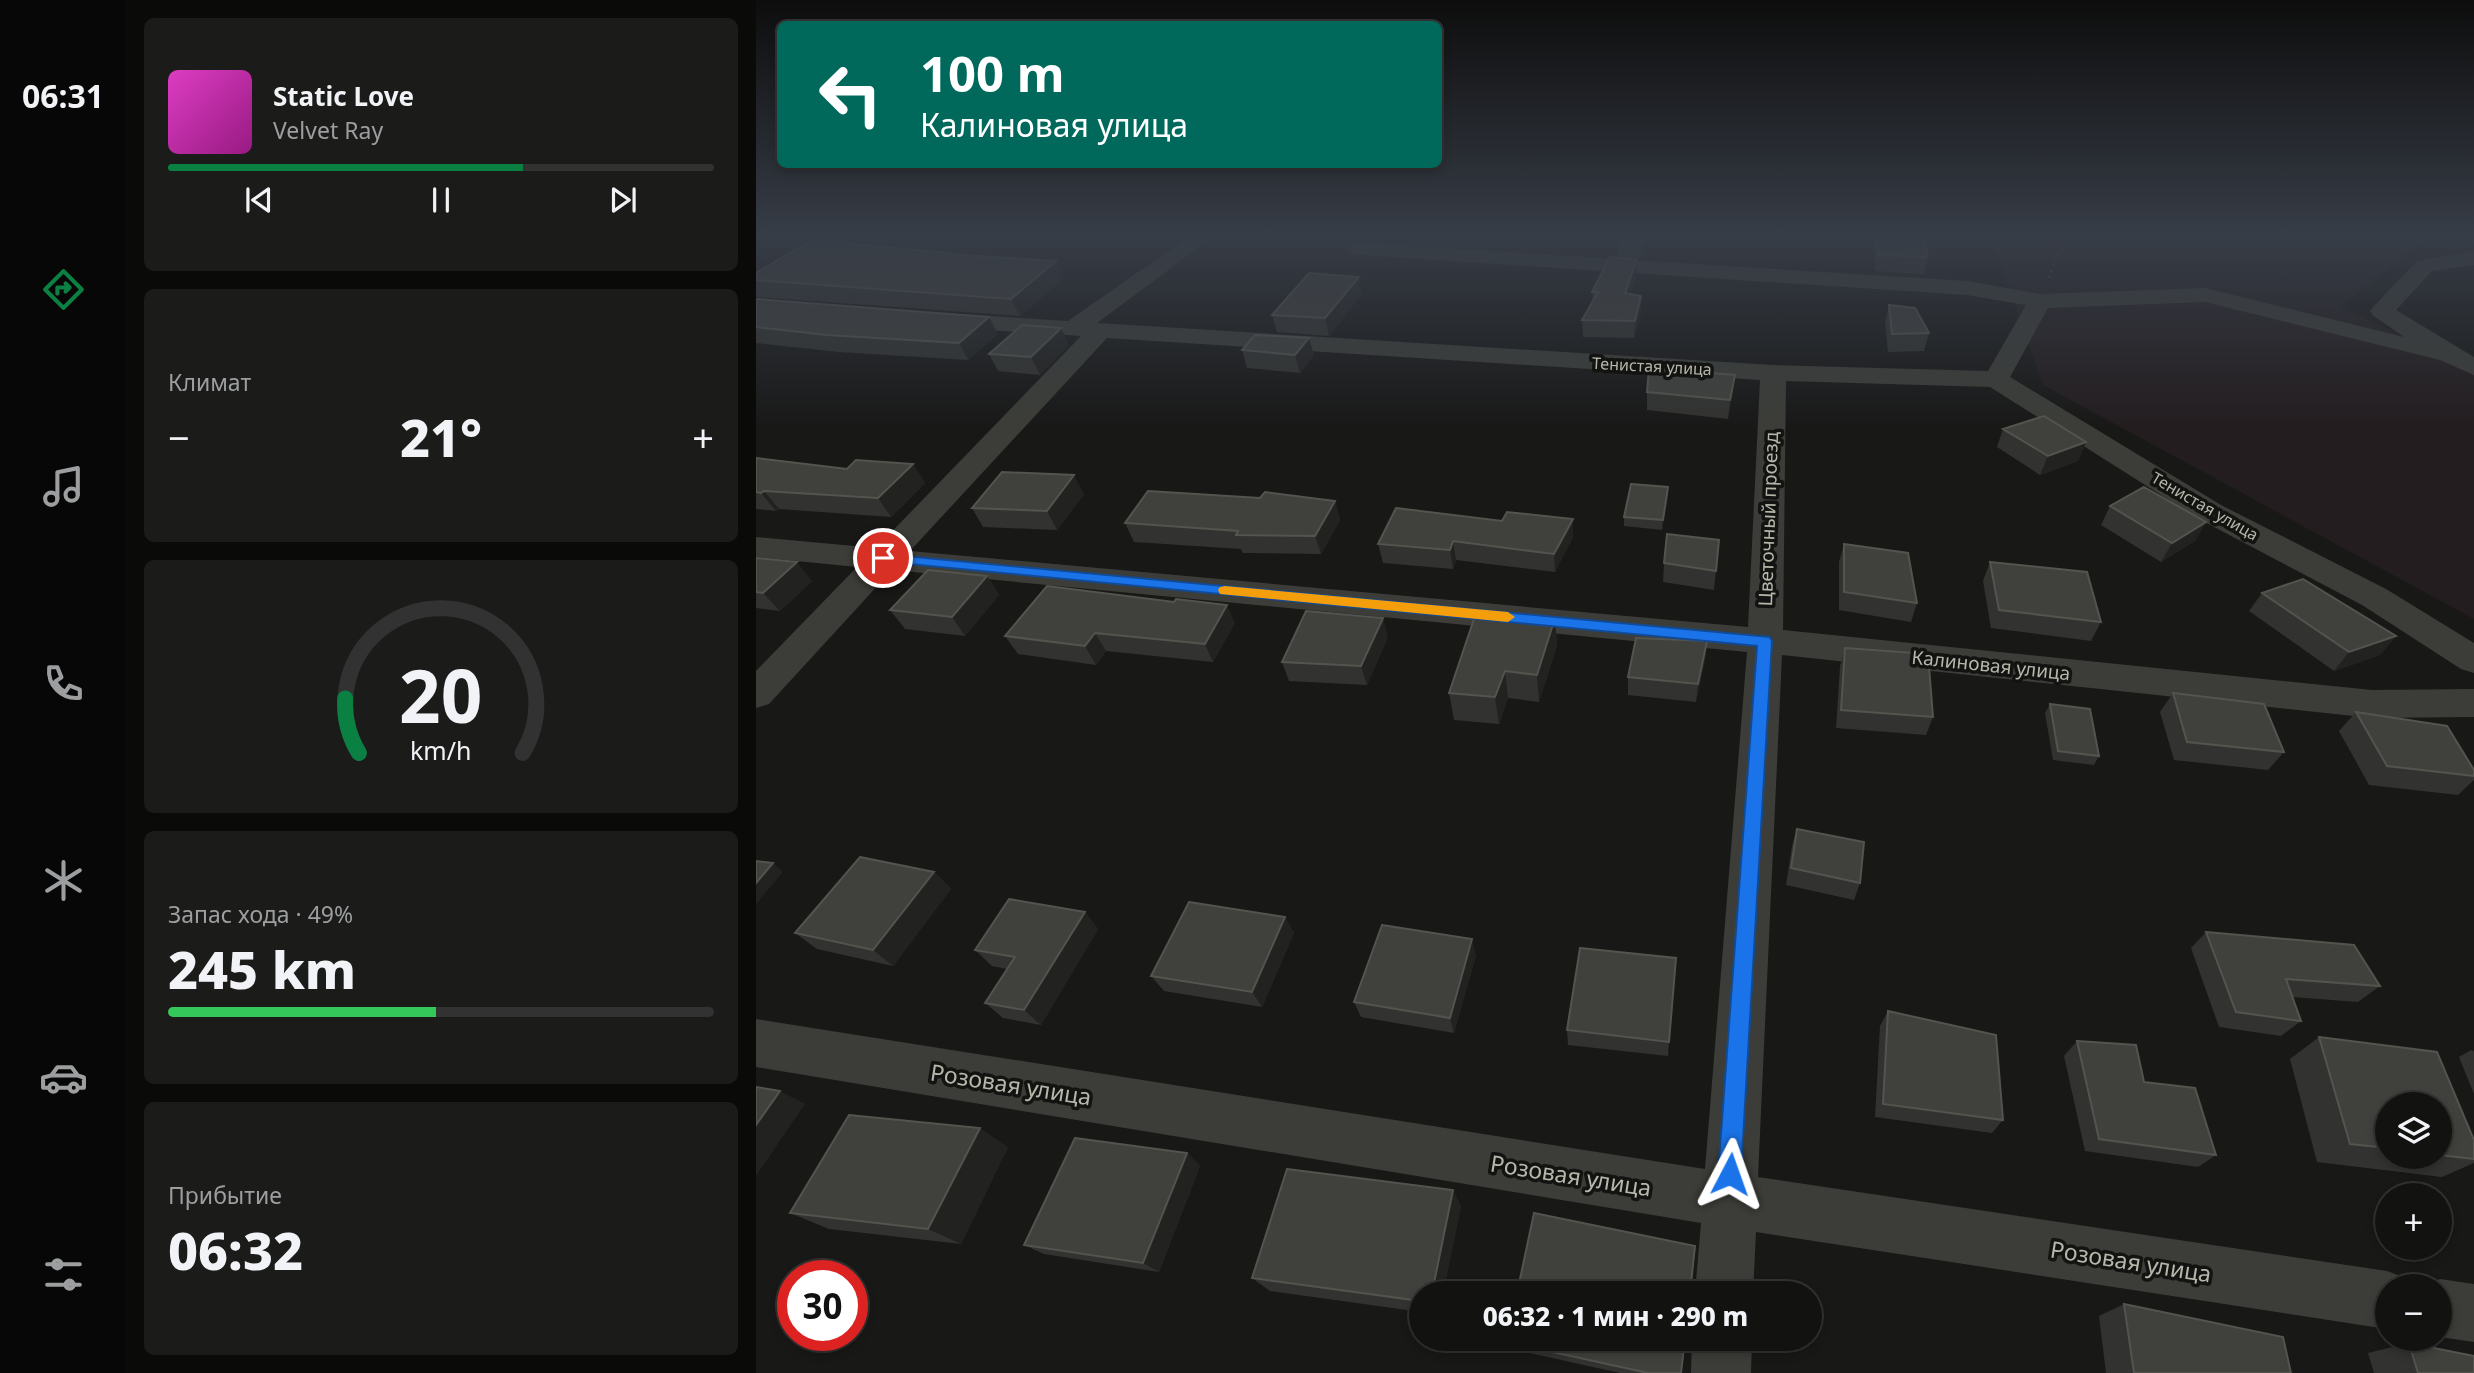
<!DOCTYPE html>
<html lang="ru">
<meta charset="utf-8">
<style>
:root{--surface:#121211;--page:#1b1b1a;--text:#f1f3f6;--muted:#9c9e9f;--line:#313231;--accent:#0b8043}
body{margin:0;font-family:"Noto Sans",sans-serif;background:var(--page);color:var(--text);height:100vh;display:flex;flex-direction:column;font-size:26px;white-space:nowrap}
*{box-sizing:border-box;margin:0}
p{font-size:23px;color:var(--muted)}
.icon{flex:none;width:38px;height:38px;fill:none;stroke:currentColor;stroke-width:2;stroke-linecap:round;stroke-linejoin:round}
.map{position:relative;flex:1;overflow:hidden}
.drawer{display:flex;flex-direction:column;gap:18px;padding:18px;background:#0a0a09;width:630px}
.drawer>*{flex:none}
.top-card{position:absolute;left:21px;top:21px;width:665px;height:147px;border-radius:10px;box-shadow:0 4px 10px #0003,0 0 0 2px var(--line);background:#00695c;color:#fff;overflow:hidden}
.tools{position:absolute;left:1619px;top:1092px;display:grid;gap:14px}
.tools a{display:grid;place-items:center;width:77px;height:77px;border-radius:50%;background:var(--surface);box-shadow:0 4px 10px #0003,0 0 0 2px var(--line);font-size:35px}
.speed{position:absolute;left:21px;top:1260px;display:flex;gap:14px;font-size:35px;font-weight:700;text-align:center}
.speed>*{display:grid;place-content:center;width:91px;height:91px;border-radius:50%;background:var(--surface);box-shadow:0 4px 10px #0003,0 0 0 2px var(--line);line-height:1}
.speed .limit{border:10px solid #d22;background:#fff;color:#111}
.pin{position:absolute;display:grid;place-items:center;width:60px;height:60px;color:#fff;margin:-30px;border:4px solid #fff;border-radius:50%;box-shadow:0 2px 7px #0007}
.me{position:absolute;width:77px;margin:-38px;rotate:4deg;stroke-linejoin:round;filter:drop-shadow(0 0 5px #0008)}
.turn{display:flex;align-items:center;gap:24px;height:147px;padding:0 28px;font-size:32px}
.turn .icon{width:91px;height:91px;stroke-width:2.5}
.turn b{display:block;font-size:49px;line-height:60px}
.big{font-size:52px;font-weight:800;line-height:1.1}
.drawer .tile{flex:1;display:flex;flex-direction:column;justify-content:center;gap:10px;min-width:0;padding:0 24px;border-radius:10px;background:var(--page)}
.drawer .dial{align-items:center;gap:0}
.dial svg{height:182px;overflow:visible;fill:none;stroke:var(--line);stroke-width:7;stroke-linecap:round;text-anchor:middle}
.dial text{fill:var(--text);stroke:none}
.song{display:flex;align-items:center;gap:21px}
.cover{width:84px;height:84px;border-radius:10px;background:linear-gradient(135deg,hsl(310 70% 55%),hsl(310 70% 35%))}
.played{height:7px;border-radius:4px;background:linear-gradient(90deg,var(--accent) 65%,var(--line) 65%)}
.keys{display:flex;justify-content:space-around;direction:ltr}
.heat{display:flex;justify-content:space-between;align-items:center;font-size:38px;direction:ltr}
.charge{height:10px;border-radius:5px;background:linear-gradient(90deg,#34c759 49%,var(--line) 0)}
.trip{position:absolute;left:653px;top:1281px;width:413px;height:70px;border-radius:35px;background:var(--surface);box-shadow:0 4px 10px #0003,0 0 0 2px var(--line);font-weight:800;line-height:70px;text-align:center}
main{display:flex;flex:1;min-height:0}
.tabs{display:flex;flex-direction:column;width:126px;justify-content:space-around;align-items:center;background:#070707;color:var(--muted)}
.tabs .icon{width:49px;height:49px}
.tabs .on{color:var(--accent)}
.tabs b{font-size:32px;color:var(--text)}
.map>svg:first-child{display:block}
.green{fill:#231d1f}
.lines{fill:none;stroke-linecap:round;stroke-linejoin:round}
.path{stroke:#43443e;stroke-width:2.5;stroke-dasharray:2.5 3.5;stroke-linecap:butt}
.minor{fill:#3c3d38;fill-rule:evenodd}
.wall{fill:#323330;fill-rule:evenodd}
.shaded-wall{fill:#222221}
.building{fill:#40413d;stroke:#53544e;stroke-width:2}
.route{fill:#1a73e8;stroke:#114b97;stroke-width:2}
.slow{fill:#f59e0b}
.labels{text-anchor:middle;dominant-baseline:central;stroke-width:7;stroke-linejoin:round;paint-order:stroke}
.far-street-label{font-size:16px;fill:#b6b7aa;stroke:#131312}
.street-label{font-size:19px;fill:#b6b7aa;stroke:#131312}
.near-street-label{font-size:23px;fill:#b6b7aa;stroke:#131312}
</style>
<main>
<nav class="tabs">
<b>06:31</b>
<svg class="icon on" aria-label="directions" viewBox="0 0 24 24"><path d="M12 3l9 9-9 9-9-9zM9 14v-3h6M13 9l2 2-2 2"/></svg>
<svg class="icon" aria-label="music" viewBox="0 0 24 24"><path d="M9 18V5l10-2v13"/><circle cx="6" cy="18" r="3"/><circle cx="16" cy="16" r="3"/></svg>
<svg class="icon" aria-label="phone" viewBox="0 0 24 24"><path d="M5 4h4l2 5-3 2q2 4 5 5l2-3 5 2v4C11 20 4 13 5 4z"/></svg>
<svg class="icon" aria-label="climate" viewBox="0 0 24 24"><path d="M12 3v18M4 7l16 10M4 17L20 7"/></svg>
<svg class="icon" aria-label="car" viewBox="0 0 24 24"><path d="M5 17H2v-5l4-1 3-4h7l3 4 3 1v5h-3M9 17h6M6 11h13"/><circle cx="7" cy="17" r="2"/><circle cx="17" cy="17" r="2"/></svg>
<svg class="icon" aria-label="filters" viewBox="0 0 24 24"><path d="M4 7h16M4 17h16"/><circle cx="9" cy="7" r="2"/><circle cx="15" cy="17" r="2"/></svg>
</nav>
<section class="drawer">
<div class="tile">
<div class="song"><i class="cover"></i><div><b>Static Love</b><p>Velvet Ray</p></div></div>
<div class="played"></div>
<div class="keys"><svg class="icon" aria-label="previous" viewBox="0 0 24 24"><path d="M18 5L8 12l10 7zM5 5v14"/></svg><svg class="icon" aria-label="pause" viewBox="0 0 24 24"><path d="M8 5v14M16 5v14"/></svg><svg class="icon" aria-label="next" viewBox="0 0 24 24"><path d="M6 5l10 7-10 7zM19 5v14"/></svg></div>
</div>
<div class="tile"><p>Климат</p>
<div class="heat"><a>−</a><b class="big">21°</b><a>+</a></div>
</div>
<div class="tile dial"><svg viewBox="0 0 100 80">
<path d="M14 69A42 42 0 1 1 86 69"/>
<path d="M14 69A42 42 0 0 1 8 45" stroke="#0b8043"/>
<text x="50" y="56" font-size="32" font-weight="700">20</text>
<text x="50" y="72" font-size="11">km/h</text>
</svg></div>
<div class="tile"><p>Запас хода · 49%</p><b class="big">245 km</b><div class="charge"></div></div>
<div class="tile"><p>Прибытие</p><b class="big">06:32</b></div>
</section>
<div class="map">
<svg width="1718" height="1373" viewBox="0 0 1718 1373">
<rect width="100%" height="100%" fill="#181817"/>
<path class="green" d="M1235,236H1672L1585,307L1718,371V619L1287,385Z"/>
<g class="lines">
<path class="path" d="M1293,278L1309,236"/>
<path class="minor" d="M434,236H458L341,323L1017,365L1232,371L1270,305L1211,295L605,255L597,254L594,249L597,244L605,243L1211,281L1284,294L1449,288L1648,337L1618,316L1614,311L1618,306L1661,261L1718,251V265L1676,271L1640,310L1718,357V375L1684,360L1449,302L1292,308L1254,377L1465,505L1630,589L1718,643V673L1705,669L1606,605L1443,519L1234,387L1030,381L1027,630L1616,690L1718,689V717L1616,718L1026,655L1002,1177L1631,1271L1652,1279L1654,1286H1631V1329L1000,1232L997,1293H939L945,1223L0,1067V1019L949,1169L991,652L136,570L13,704L0,708V671L101,567L0,557V537L120,548L325,336L186,327L178,325L174,320L178,315L186,313L312,321ZM351,338L1004,380L992,627L154,551Z
M1684,1279L1718,1284V1342L1684,1337V1286H1666Z
M936,1339H996L995,1373H935Z"/>
</g>
<path class="wall" d="M864,236H893L886,258L862,256V240Z
M1117,236H1168L1172,257L1168,274L1119,271Z
M193,255L308,278L264,316L0,297V273Z
M880,276L874,294L885,313L878,338L827,337L826,320L837,301L836,292Z
M603,277L606,294L573,336L521,332L516,315Z
M0,299L242,334L212,360L83,352L0,343Z
M1133,305L1173,333L1168,351L1132,352L1129,322Z
M553,338L558,355L544,373L491,368L486,350Z
M313,345L284,375L242,371L233,354Z
M979,375L972,419L891,410V392Z
M1247,429L1330,442L1322,461L1284,475L1241,447Z
M0,458L91,469L157,464L169,483L135,517L23,509L20,511L0,509Z
M912,487L906,530L868,526V517Z
M328,494L301,530L227,527L216,508Z
M504,498L579,501L584,520L565,554L487,553L485,549L378,542L369,523Z
M1354,506L1450,522L1439,541L1405,562L1345,525Z
M817,519V537L799,572L700,560L697,569L627,563L622,544L746,521Z
M963,540L958,590L907,582L908,563Z
M1088,544L1161,603L1155,622L1083,610V562Z
M0,558L56,581L24,611L0,608Z
M1234,562L1345,622L1335,641L1235,628L1227,581Z
M231,576L243,595L209,636L149,629L134,610Z
M1506,593L1640,636L1624,655L1578,671L1493,611Z
M799,618L801,646L783,702L752,698L743,724L698,720L693,693Z
M479,623L457,662L350,651L340,665L262,654L249,636Z
M632,637L611,685L533,681L526,662Z
M951,641L949,660L940,702L872,695V677Z
M1089,648L1177,717L1170,735L1080,728L1084,666Z
M1417,693L1528,752L1512,770L1418,760L1404,712Z
M1294,704L1343,756L1338,765L1297,760L1289,713Z
M1600,712L1718,770V780L1702,795L1613,785L1583,731Z
M1041,829L1104,883L1098,900L1030,885L1036,846Z
M178,872L195,889L137,966L61,949L39,933Z
M329,912L342,929L285,1025L247,1018L229,1003L251,969L236,966L219,950Z
M529,917L538,933L506,1007L408,991L395,976Z
M1450,932L1624,986L1602,1002L1536,997L1545,1021L1525,1036L1463,1027L1435,948Z
M720,955L698,1033L605,1017L598,1002Z
M1132,1011L1247,1120L1236,1133L1119,1117L1124,1026Z
M811,1030L913,1042L912,1056L812,1045Z
M1563,1037L1681,1052L1718,1140V1163L1686,1177L1561,1162L1534,1059ZM1631,1104H1684V1157H1631Z
M1321,1041L1388,1082L1460,1155L1442,1167L1329,1151L1308,1056Z
M1715,1050L1718,1051V1094L1703,1057Z
M252,1147L205,1244L73,1229L34,1213Z
M431,1153L444,1166L403,1272L288,1254L268,1245Z
M705,1206L687,1293H665V1312L514,1291L496,1278Z
M1368,1304L1535,1373H1350L1343,1316Z
M751,1342L925,1373H864L755,1349Z
M1653,1343L1718,1373H1618L1612,1353Z"/>
<path class="shaded-wall" d="M888,236H893L886,258V242Z
M881,259L880,276L869,310V293Z
M300,261L308,278L264,316L255,299Z
M603,277L606,294L573,336L569,318Z
M885,296V313L878,338L879,321Z
M233,317L242,334L212,360L203,343Z
M305,328L313,345L284,375L275,357Z
M553,338L558,355L544,373L539,355Z
M979,375L977,393L972,419L974,400Z
M1330,442L1322,461L1284,475L1292,456Z
M157,464L169,483L135,517L122,498Z
M318,475L328,494L301,530L291,511Z
M912,487V496L906,530L907,520Z
M8,491L23,509L20,511L5,493Z
M579,501L584,520L565,554L559,536Z
M817,519V537L799,572L798,554Z
M1450,522L1439,541L1405,562L1416,543Z
M697,541L700,560L697,569L694,550Z
M41,562L56,581L24,611L7,593Z
M231,576L243,595L209,636L196,617Z
M471,605L479,623L457,662L449,644Z
M627,618L632,637L611,685L605,666Z
M799,618L801,646L783,702L781,675Z
M339,633L350,651L340,665L329,646Z
M1640,636L1624,655L1578,671L1593,652Z
M951,641L949,660L940,702L942,684Z
M749,671L752,698L743,724L739,697Z
M17,863L27,872L0,904V883Z
M178,872L195,889L137,966L117,950Z
M329,912L342,929L285,1025L268,1010Z
M529,917L538,933L506,1007L496,992Z
M716,939L720,955L698,1033L694,1018Z
M24,1091L49,1104L0,1176V1125Z
M224,1128L252,1147L205,1244L172,1229Z
M431,1153L444,1166L403,1272L387,1263Z
M697,1190L705,1206L687,1293H676Z"/>
<path class="building" d="M864,236H888L886,242L862,240Z
M1121,236H1168L1172,257L1122,255Z
M56,240L192,253L190,254L300,261L255,299L0,280V273Z
M854,257L881,259L869,293L885,296L879,321L826,320L842,292H836Z
M553,273L603,277L569,318L516,315Z
M0,299L233,317L203,343L71,335L0,327Z
M1133,305L1159,308L1173,333L1136,334Z
M266,325L305,328L275,357L233,354Z
M499,335L553,338L539,355L486,350Z
M893,368L979,375L974,400L891,392Z
M1288,416L1330,442L1292,456L1247,429Z
M0,458L91,469L100,460L157,464L122,498L8,491L5,493L0,492Z
M246,472L318,475L291,511L216,508Z
M875,484L912,487L907,520L868,517Z
M1388,487L1450,522L1416,543L1354,506Z
M392,491L504,498L509,492L579,501L559,536L480,535L482,531L369,523Z
M640,508L746,521L751,512L817,519L798,554L697,541L694,550L622,544Z
M911,534L963,540L960,571L908,563Z
M1088,544L1152,553L1161,603L1088,592Z
M0,558L41,562L7,593L0,592Z
M1234,562L1331,572L1345,622L1243,610Z
M172,570L231,576L196,617L134,610Z
M1547,579L1640,636L1593,652L1506,593Z
M291,586L418,602L420,599L471,605L449,644L339,633L329,646L249,636Z
M550,611L627,618L605,666L526,662Z
M719,616L799,618L781,675L749,671L739,697L693,693Z
M880,638L951,641L942,684L872,677Z
M1089,648L1172,654L1177,717L1085,710Z
M1417,693L1508,704L1528,752L1431,742Z
M1294,704L1334,709L1343,756L1302,751Z
M1600,712L1691,726L1718,770V776L1631,766Z
M1041,829L1108,842L1104,883L1035,868Z
M104,857L178,872L117,950L39,933Z
M0,861L17,863L0,883Z
M253,899L329,912L268,1010L229,1003L259,957L219,950Z
M433,902L529,917L496,992L395,976Z
M626,925L716,939L694,1018L598,1002Z
M1450,932L1598,945L1624,986L1530,979L1545,1021L1480,1012Z
M824,948L920,958L913,1042L811,1030Z
M1132,1011L1240,1035L1247,1120L1127,1104Z
M1563,1037L1681,1052L1718,1140V1159L1684,1155V1104H1631V1148L1594,1144Z
M1321,1041L1380,1045L1388,1082L1439,1088L1460,1155L1343,1139Z
M0,1087L24,1091L0,1125Z
M93,1115L224,1128L172,1229L34,1213Z
M319,1138L431,1153L387,1263L268,1245Z
M531,1169L697,1190L676,1293H665V1301L496,1278Z
M778,1213L939,1246L934,1293H761Z
M1368,1304L1527,1337L1535,1373H1378Z
M752,1339H929L925,1373H892L751,1342Z
M1653,1343L1718,1356V1373H1662Z"/>
<linearGradient id="sky" x2="0" y2="1"><stop stop-color="#0d0d0d"/><stop offset="0.55" stop-color="#373d47"/><stop offset="1" stop-color="#373d47" stop-opacity="0"/></linearGradient>
<rect width="1718" height="428" fill="url(#sky)"/>
<path class="route" d="M127,554L1014,637L1016,641L985,1174L982,1182L974,1185L965,1182L962,1174L1001,646L122,561V555Z"/>
<path class="slow" d="M469,586L752,612L759,617L752,622L464,594L462,590L464,587Z"/>
<g class="labels">
<g class="far-street-label">
<text transform="translate(896 366) rotate(3)">Тенистая улица</text>
<text transform="translate(1449 506) rotate(30)">Тенистая улица</text>
</g>
<g class="street-label">
<text transform="translate(1012 519) rotate(-88)">Цветочный проезд</text>
<text transform="translate(1235 665) rotate(6)">Калиновая улица</text>
</g>
<g class="near-street-label">
<text transform="translate(255 1084) rotate(9)">Розовая улица</text>
<text transform="translate(815 1175) rotate(9)">Розовая улица</text>
<text transform="translate(1375 1261) rotate(9)">Розовая улица</text>
</g>
</g>
</svg>
<div class="tools">
<a><svg class="icon" aria-label="layers" viewBox="0 0 24 24"><path d="M12 4l9 5-9 5-9-5zM3 14l9 5 9-5"/></svg></a>
<a>+</a>
<a>−</a>
</div>
<div class="speed"><div class="limit">30</div></div>
<div class="pin" style="left:127px;top:558px;background:#d93025"><svg class="icon" aria-label="arrive" viewBox="0 0 24 24"><path d="M6 21V4h12l-3 4 3 4H6"/></svg></div>
<svg class="me" style="left:974px;top:1174px" viewBox="-20 -20 40 40"><path d="M0-17L14 15 0 8-14 15z" fill="#1a73e8" stroke="#fff" stroke-width="4"/></svg>
<div class="trip">06:32 · 1 мин · 290 m</div>
<div class="top-card">
<div class="turn"><svg class="icon" aria-label="left" viewBox="0 0 24 24"><path d="M17 20v-9H6M10 6l-5 5 5 5"/></svg><div><b>100 m</b>Калиновая улица</div></div>
</div>
</div>
</main>
